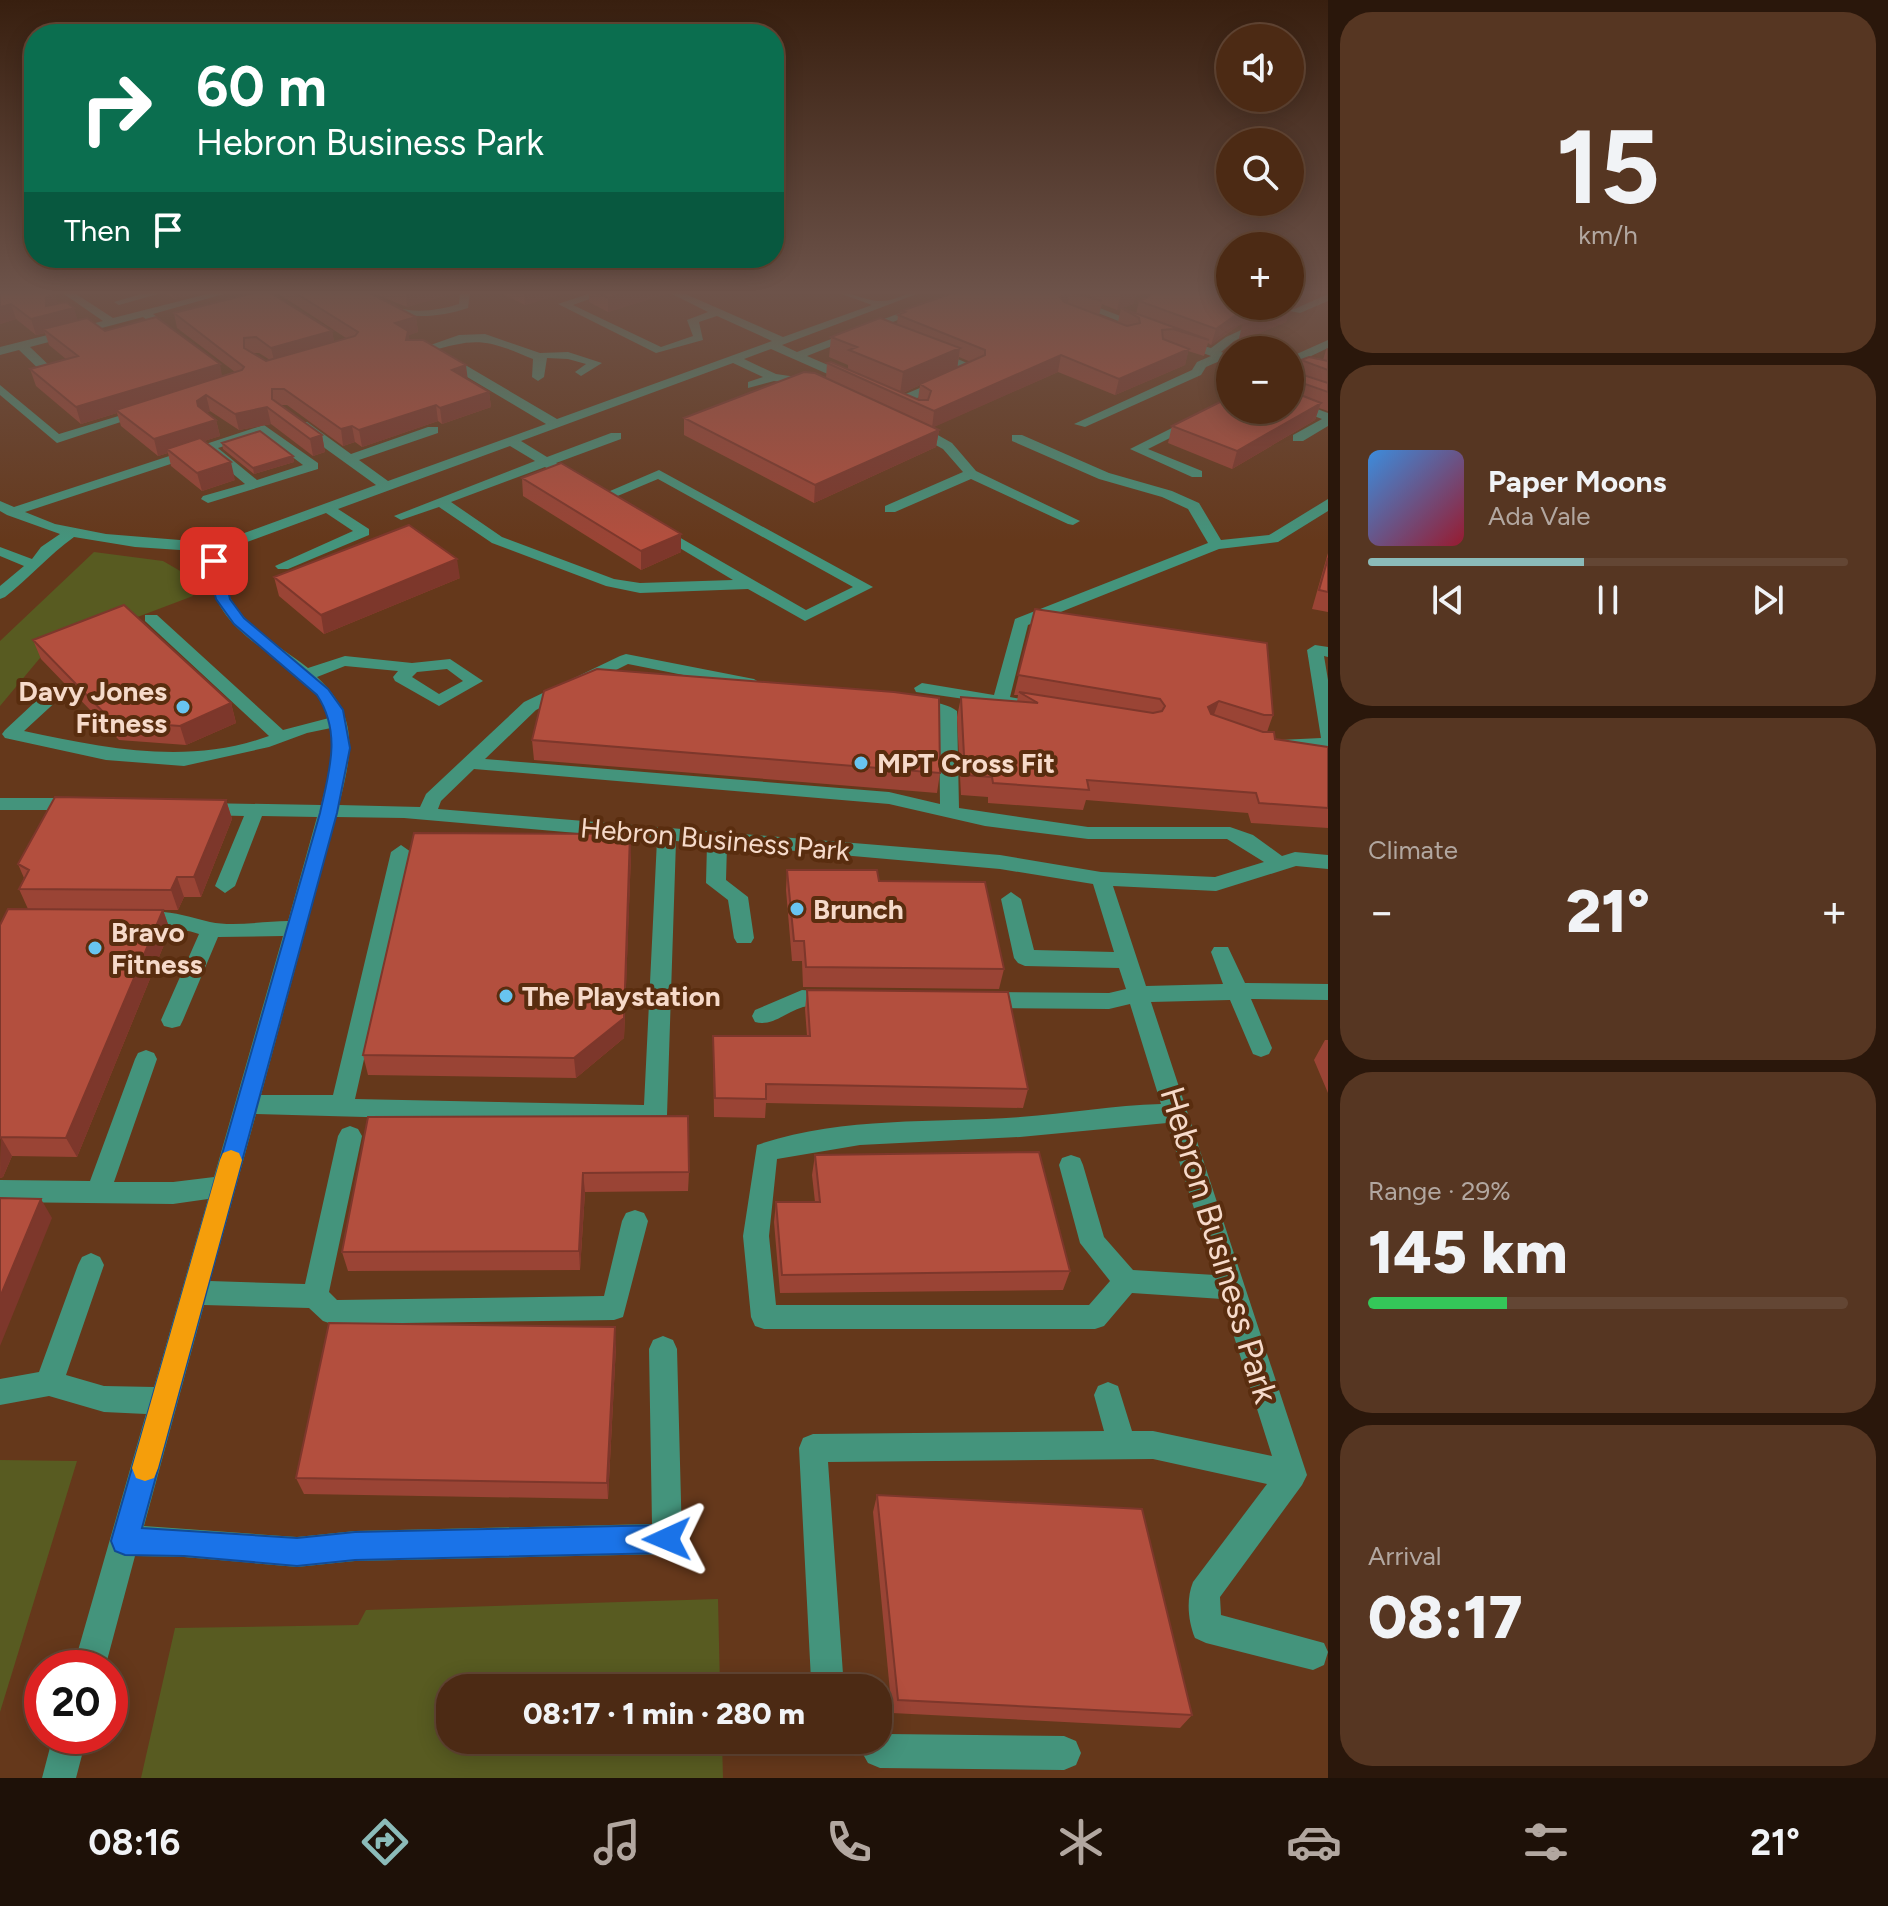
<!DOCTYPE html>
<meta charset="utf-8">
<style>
:root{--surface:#4c2a14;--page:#563622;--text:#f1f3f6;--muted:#b2a7a0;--line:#634634;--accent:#8bbbb9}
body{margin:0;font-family:Figtree,sans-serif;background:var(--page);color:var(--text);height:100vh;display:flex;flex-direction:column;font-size:30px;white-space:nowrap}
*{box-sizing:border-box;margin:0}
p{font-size:26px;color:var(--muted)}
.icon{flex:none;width:44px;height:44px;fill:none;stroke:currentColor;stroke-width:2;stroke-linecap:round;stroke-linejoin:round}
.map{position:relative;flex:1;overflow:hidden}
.details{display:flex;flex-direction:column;gap:12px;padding:12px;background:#2a170b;width:560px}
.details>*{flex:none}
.top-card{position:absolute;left:24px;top:24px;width:760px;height:244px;border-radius:32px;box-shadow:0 4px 20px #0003,0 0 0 2px var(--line);background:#0b6e4f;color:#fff;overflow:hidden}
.tools{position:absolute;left:1216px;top:24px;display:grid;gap:16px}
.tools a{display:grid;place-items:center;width:88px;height:88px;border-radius:50%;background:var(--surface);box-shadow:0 4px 20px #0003,0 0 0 2px var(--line);font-size:40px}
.speed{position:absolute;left:24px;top:1650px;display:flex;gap:16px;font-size:40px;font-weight:700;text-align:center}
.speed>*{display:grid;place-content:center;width:104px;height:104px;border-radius:50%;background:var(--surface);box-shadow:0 4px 20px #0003,0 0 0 2px var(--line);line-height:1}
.speed .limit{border:12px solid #d22;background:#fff;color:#111}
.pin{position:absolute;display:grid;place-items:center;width:68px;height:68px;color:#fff;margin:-34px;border-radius:16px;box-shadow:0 4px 12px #0006}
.me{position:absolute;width:88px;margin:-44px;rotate:269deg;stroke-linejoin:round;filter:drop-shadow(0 0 6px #0008)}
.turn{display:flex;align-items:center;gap:28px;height:168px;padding:0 40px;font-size:36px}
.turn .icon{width:104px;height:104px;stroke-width:2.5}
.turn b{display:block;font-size:56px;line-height:68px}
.then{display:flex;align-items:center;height:76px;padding:0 40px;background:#0003;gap:16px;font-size:30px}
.big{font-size:60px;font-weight:800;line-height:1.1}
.details .widget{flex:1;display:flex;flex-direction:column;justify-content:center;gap:12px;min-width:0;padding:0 28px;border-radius:32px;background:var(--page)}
.details .dial{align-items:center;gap:0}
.dial b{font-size:104px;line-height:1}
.song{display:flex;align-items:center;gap:24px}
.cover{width:96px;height:96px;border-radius:12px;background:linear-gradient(135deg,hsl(210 70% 55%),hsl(350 70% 35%))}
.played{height:8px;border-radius:4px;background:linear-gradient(90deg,var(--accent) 45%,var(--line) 45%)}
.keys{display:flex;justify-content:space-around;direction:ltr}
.heat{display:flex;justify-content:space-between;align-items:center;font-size:44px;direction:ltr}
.charge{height:12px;border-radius:6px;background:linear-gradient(90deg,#34c759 29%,var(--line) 0)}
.trip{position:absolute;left:436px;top:1674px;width:456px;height:80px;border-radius:32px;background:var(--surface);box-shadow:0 4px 20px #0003,0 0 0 2px var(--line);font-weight:800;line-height:80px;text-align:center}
.tabs{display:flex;height:128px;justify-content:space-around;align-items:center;background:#1e1108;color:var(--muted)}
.tabs .icon{width:56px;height:56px}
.tabs .active{color:var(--accent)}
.tabs b{font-size:36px;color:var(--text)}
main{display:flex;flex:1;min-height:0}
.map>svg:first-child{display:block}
.green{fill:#585b21}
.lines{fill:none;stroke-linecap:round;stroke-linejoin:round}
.minor{fill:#44947c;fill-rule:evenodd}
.wall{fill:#9a4435;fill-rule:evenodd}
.shaded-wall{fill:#7d372b}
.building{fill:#b34f3e;stroke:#7d372b;stroke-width:2}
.route{fill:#1a73e8;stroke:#114b97;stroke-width:2}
.slow{fill:#f59e0b}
.poi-dot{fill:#68c4f0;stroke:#592d0f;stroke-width:3}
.labels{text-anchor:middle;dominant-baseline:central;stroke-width:8;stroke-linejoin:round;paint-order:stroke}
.poi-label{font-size:28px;font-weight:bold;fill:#f6daca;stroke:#592d0f;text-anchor:start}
.street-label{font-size:28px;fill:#f6daca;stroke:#592d0f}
.near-street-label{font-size:34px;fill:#f6daca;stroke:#592d0f}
</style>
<main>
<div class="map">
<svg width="1328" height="1778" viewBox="0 0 1328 1778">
<rect width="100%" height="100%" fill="#65381b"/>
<path class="green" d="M94,552L163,561L182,572L193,596L45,652L0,706V641Z
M0,1460L77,1461L0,1712Z
M718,1599L720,1688H450V1740H722L723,1778H141L175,1628L358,1625L366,1610Z"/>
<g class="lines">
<path class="minor" d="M61,292H73L113,318L215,292H231L153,314L175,331V335H167L143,317L30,347L55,371V377H47L19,350L0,355V347L103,321Z
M148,292H165L119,305L114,302Z
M355,292C372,291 380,301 396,307C415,314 440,310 459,304L460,292H470L468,308C429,321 387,320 355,292Z
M594,292H609L573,305L661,347L693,336L687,320L708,312L668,292H681L783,337L872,305L836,292C852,292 868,302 883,301C897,300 908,291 922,292L782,345L797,352L913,308L923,310L807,356L856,377V383H848L771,349L744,359L776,374L817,380V386L774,381L748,388V382L763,377L733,363L521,441L547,457L611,433H621V439L556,463L580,477V483H570L545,467L451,502L502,537L614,579L640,583L733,580L653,532L651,529L658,525L806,610L853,587L658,479L608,500L596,497L659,470L873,587L805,621L748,589L640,593L606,586L492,543L439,507L401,520L394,516L535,461L510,446L338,509L369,529V535L288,569H278L275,566L353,531L326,513L225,550C224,558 222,568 223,576C229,618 278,645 308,668L345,656L412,663L450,659L483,681L439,706L395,681L393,677L398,671L345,666L317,677C360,717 352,753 339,805L420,807L426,794L524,702L620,656L626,654L754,679L762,684L754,689L628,664L536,710L485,759L889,792L940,804L939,715L906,710L903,706C914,697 946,702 957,711L959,808L1088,827H1230L1253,835L1282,856L1295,852L1328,855V869L1296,866L1216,891L1113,886L1146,986L1223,984L1211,952L1214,947H1228L1245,983L1328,984V1000L1251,999L1272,1048L1269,1054L1261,1057L1253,1054L1230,1000L1151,1002L1307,1475L1302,1485L1220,1597L1221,1615L1324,1643L1328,1652L1324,1665L1313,1670L1206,1643L1195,1638C1188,1621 1186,1599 1193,1582L1267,1484L1153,1459L828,1462L843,1674L849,1688H814L811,1680L799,1448L803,1438L813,1434L1104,1431L1094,1395L1098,1386L1108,1382L1118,1386L1132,1431H1153L1272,1456L1222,1299L1132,1293L1104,1326L1095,1329H764L755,1326L751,1317L743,1236L757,1145C841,1116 934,1123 1020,1117C1067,1114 1114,1105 1161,1104L1130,1004L1109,1009L985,1008L977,1006L974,1000L977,994L985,992L1109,993L1126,989L1119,968L1025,966L1018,963L1014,958L1001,899L1011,892L1021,899L1034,950L1114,952L1093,884L1000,869L727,845L726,880L748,897L754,938L751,943H737L734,938L728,900L706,883L707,844L676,841L667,1115L663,1122L655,1125L256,1114L210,1281L305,1284L338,1136L342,1129L350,1126L358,1129L362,1136L329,1292L337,1300L604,1296L622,1221L626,1213L635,1210L644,1213L648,1221L623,1317L614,1320L332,1324L323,1321L309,1308L204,1305L144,1526L297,1537L355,1531L652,1524L649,1349L653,1340L663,1336L673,1340L677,1349L682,1539L678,1550L667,1554L355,1561L297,1567L184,1557L135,1556L105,1668H73L146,1414L104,1412L49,1396L0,1405V1379L39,1372L78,1265L82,1257L91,1253L100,1257L104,1265L66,1375L104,1386L154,1387L208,1199L173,1204L0,1202V1180L90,1181L135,1059L138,1053L146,1050L154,1053L157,1059L114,1182H173L214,1177L283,936L218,937L183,1020L180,1026L172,1028L164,1026L161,1020L199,934C177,926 156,931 135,925L132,920L135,915C162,907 184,916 210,922C234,927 264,921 288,921L317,817L262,816L235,886L225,893L215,886L244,816L202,815L193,809L202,803L321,805C327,780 335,754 331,728L307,733L269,747L184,766L106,760L5,738L2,734L5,730L49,689H61L63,693L61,697L24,731C106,748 187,766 269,736L145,621V615H157L283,730L329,718C306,651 200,645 210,552L135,547L74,537C49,555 29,578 5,597L0,599V586L24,566L0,556V547L32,559L41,547L60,534L7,515L0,511V501L14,507L264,425L318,463V469L208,503L201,499L203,496L245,484L207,452L25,512L55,524L106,534L217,543L376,485L297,428V422H307L351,454L428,427H438V433L359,460L388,481L546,424L442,362V356H450L557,419L772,341L717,316L699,322L703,340L656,353L558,304ZM262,434L303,465L257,480L218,448ZM447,669L463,681L439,694L412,677L417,672ZM474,769L889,804L985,826L1088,839H1227L1264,862L1215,877L1101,872L1000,855L438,809L441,801ZM336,817L404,818L657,840L644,1105L355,1099L411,852L401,845L391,852L333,1095H261ZM1167,1123L1215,1275L1133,1270L1104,1237L1083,1165L1080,1158L1071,1155L1062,1158L1059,1165L1080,1243L1110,1281L1089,1305H776L769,1236L777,1159L860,1145L1020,1137Z
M1044,292H1058L1149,327L1139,329Z
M1328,294V301L1300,313L1290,311Z
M1263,320L1267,321V325L1234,341L1221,352L1230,355V363L1222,360L1206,367L1201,375L1085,427L1074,424L1192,370L1197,362L1211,356L1176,343V339L1211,348L1226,337Z
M485,334L540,353L568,352L602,363L581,376L575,372L586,364L568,359L547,358L544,377L538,381L532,377L533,359C486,339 477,337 428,352L422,348L459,335Z
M1328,340V348L1290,366V357Z
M931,351H939L981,369L904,404H896V398L965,369L931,355Z
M0,385L59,434L145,408L151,412L57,443L0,395Z
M1230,399V408L1148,449L1202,471V477H1192L1130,449Z
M1290,399L1328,413V426L1303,441H1293V435L1322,419L1290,407Z
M910,425H920L952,443L976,471L1080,521L1073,525L1068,524L971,479L895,512H885V506L963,472L943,449L910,431Z
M1012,435H1022L1109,473L1172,491L1199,503L1221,540L1269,535L1328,499V511L1278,542L1219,549L1028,625L1010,697L1033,701L1036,705L1033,709L916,692L914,688L922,683L994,695L1015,619L1208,543L1188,509L1162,497L1099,479L1012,441Z
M1315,645L1328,647V657L1324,656L1328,680V748L1274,749L1271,745L1274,741L1280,740L1321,738L1307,650Z
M0,798H78L87,804L78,810H0Z
M802,990L841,993L844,999L841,1005C828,1009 815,1004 803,1007C786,1012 772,1027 755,1022L752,1016L755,1010Z
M878,1726L888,1734L1064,1736L1076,1741L1081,1753L1076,1765L1064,1770L880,1768L868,1763L855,1740H878Z
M53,1736H87L76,1778H42Z"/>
</g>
<path class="wall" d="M0,292L58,304L78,320L222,376L235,372L177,328L174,313L254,292H253H368L416,317L418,332L409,335V340L468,379L489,392L491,407L442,424L438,421L362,447L355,442L343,446L287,405H279L322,435L325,452L313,456L271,424L239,430L210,411L207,413L216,420L220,436L204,441L235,480L202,491L171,466L168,453L158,456L121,426L117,413L81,424L36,386L30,369L66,359L49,345L45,333L36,335L16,319L0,324ZM276,292L346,338L334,342L332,331L271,293ZM252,353H259L270,360L266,361Z
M166,292H205L174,299L167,294Z
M370,292H458L407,307Z
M499,292H586L575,295L569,292L525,305Z
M589,292H667L666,294L608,312L589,302Z
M956,292H1145L1136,296L1133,304L1117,310L1102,304L1099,315L1118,322L1121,308L1136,314L1139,301L1230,306H1291L1286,322L1238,342L1257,319L1238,326L1211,345L1208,343L1204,356L1188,351L1185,365L1115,395L1058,372L933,427L939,430L936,447L814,503L684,435V418L826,378L827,363L848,369V365L829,357L831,337L897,324L898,315L900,314L901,311ZM959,357L971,362L957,368ZM920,385L918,399L903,393Z
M1327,347L1328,411L1319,408L1315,420L1232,469L1168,443L1172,426L1294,372L1297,373L1301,360H1323Z
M222,443L293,456L294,462L254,474L223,449Z
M522,478L681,534V552L641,570L523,496Z
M1328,553V612L1312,609Z
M274,577L460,578L324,634L279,596Z
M1035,609L1273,715L1267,732L1275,739L1328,747V828L1251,823L1248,813L1086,800L1083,810L988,803V797L961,795L957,717L961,697L1017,702L1018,695H1014Z
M33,640L231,703L236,723L186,745L119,740L41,659Z
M532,740L940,773L937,793L534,760Z
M226,800L232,819L201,897H184L178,910H163L170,930L77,1157L12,1156L3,1177L0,1178L8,909H28L19,889L24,878L18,864Z
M631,854L624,1038L576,1078L368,1075L363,1055Z
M787,870L879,881L1004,969L999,989L803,987L802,961H792L786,890Z
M807,990L1028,1089L1023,1108L766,1103L765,1118L714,1117L713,1036H807L805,1009Z
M1325,1040H1328V1093L1314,1060Z
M368,1117L689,1172L688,1191L585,1192L580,1270L348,1271L342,1252Z
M815,1155L1070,1271L1063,1290L780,1293L774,1222L776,1202H815L812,1175Z
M616,1346L608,1499L304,1494L296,1478Z
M877,1495L1192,1715L1180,1728L892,1713L873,1512Z"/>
<path class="shaded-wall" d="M172,292H205L174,299Z
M406,292H458L407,307Z
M524,292H569L525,305Z
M627,292H667L666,294L608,312V298Z
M1070,292L1067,307L1060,297Z
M1127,292H1145L1136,296L1133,304L1117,310L1121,294Z
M55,294L60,310L74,308L79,324L43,329L45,333L36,335L31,319L46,306V298Z
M11,304L16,319L0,324V307Z
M1253,306H1259L1255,319L1238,326L1211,345L1216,329L1243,310Z
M1291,306L1286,322L1238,342L1242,326Z
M416,317L418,332L409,335L410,346L395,323Z
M332,331L335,346L275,364L271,348Z
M960,348L957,369L900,394L903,372Z
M1189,349L1185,365L1115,395L1119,379Z
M1061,355L1058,372L932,428L934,411Z
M220,364L223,381L116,410L117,413L81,424L76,407Z
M466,365L468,381L452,370Z
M489,392L491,407L442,424L440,408Z
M206,395L210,411L201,417L197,401Z
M1321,403L1315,420L1232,469L1237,451Z
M436,405L438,421L362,447L359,430Z
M267,407L271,424L239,430L235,414Z
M216,420L220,436L170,452L167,449L168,453L158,456L154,439Z
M352,426L355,442L343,446L341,429Z
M939,430L936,447L814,503L815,485Z
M322,435L325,452L313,456L310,439Z
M293,456L294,462L254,474L253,468Z
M231,462L235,480L202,491L197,473Z
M681,534V552L641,570V551Z
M457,559L460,578L324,634L321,615Z
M1219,701L1212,720L1208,707Z
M231,703L236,723L186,745L180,726Z
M226,800L232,819L201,897L194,877Z
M630,834L631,854L624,1038L576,1078L574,1058Z
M177,877L184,897L178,910L171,890Z
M163,910L170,930L77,1157L66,1138Z
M1,1137L12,1156L3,1177L0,1178Z
M583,1173L585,1192L580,1270L579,1251Z
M41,1199L52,1218L0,1346V1297Z
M615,1327L616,1346L608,1499L607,1483Z"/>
<path class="building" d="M0,292H51L55,294L46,298V306L66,302L74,308L31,319L11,304L0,307Z
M258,292H269L332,331L271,348L256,337L244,338V348L266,361L355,336L358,332L294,292H368L416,317L395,323L408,331L406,340H423L466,365L452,370L489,392L440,408L436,405L359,430L352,426L341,429L284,389H272V399L322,435L310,439L267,407L235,414L206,395L197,401L198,406L216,420L154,439L116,410L242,370L244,367L174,313Z
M596,292H627L608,298Z
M956,292H1077L1102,301L1070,292L1060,297L1064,302L1127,326L1140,323L1139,318L1121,308L1209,340L1173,329L1162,330L1163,339L1189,349L1119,379L1061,355L934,411L827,363L831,362L919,400H928L931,391L920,384L985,355V350L898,315L905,312L901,311Z
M1151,292H1230V306H1253L1243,310L1216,329L1139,301L1149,297Z
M1275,306H1291L1242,326L1278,308Z
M156,317L220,364L76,407L30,369L78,356L43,329L87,318L105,331Z
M880,318L960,348L903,372L849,350L857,347L831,337Z
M1309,357L1328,361V370L1301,360Z
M1292,365L1294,372L1328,383V392L1294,380L1293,392L1321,403L1237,451L1172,426L1230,397V410H1290V366Z
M804,372L815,373L939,430L815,485L684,418Z
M260,431L293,456L253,468L222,443Z
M200,438L231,462L197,473L167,449Z
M561,463L681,534L641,551L522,478Z
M409,525L457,559L321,615L274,577Z
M1328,558V592L1319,590Z
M124,605L231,703L180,726L112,721L33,640Z
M1035,609L1267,643L1273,715H1264L1219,701L1208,707L1211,714L1263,732H1274L1275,739L1328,747V808L1259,803L1256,793L1087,780L1089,790L993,783L992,777L965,775L961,697L1038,703L1019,692L1153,713L1162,711L1165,706L1160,699L1018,675Z
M597,669L894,692L939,698L940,773L532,740L544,691Z
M55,797L226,800L194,877H177L171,890L19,889L29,870L18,864Z
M414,833L630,834L624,1018L574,1058L363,1055Z
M787,870H877L879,881L985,882L1004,969L806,967L804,941H794Z
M8,909L163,910L66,1138L1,1137L0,1139V925Z
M807,990L1008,992L1028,1089L766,1084V1099L715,1098L713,1036H810Z
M688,1116L689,1172L583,1173L579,1251L342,1252L368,1117Z
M1039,1152L1070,1271L782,1275L776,1202H820L815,1155Z
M0,1198L41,1199L0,1297Z
M329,1323L615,1327L607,1483L296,1478Z
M877,1495L1142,1509L1192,1715L898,1700Z"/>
<linearGradient id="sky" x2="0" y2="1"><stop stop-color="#381f0f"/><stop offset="0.54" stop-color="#6d534a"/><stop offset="1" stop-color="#6d534a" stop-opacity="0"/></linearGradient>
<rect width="1328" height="541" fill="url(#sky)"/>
<path class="route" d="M214,557L221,561L230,599L244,618L328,689L343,710L350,748L337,813L142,1528L297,1538L355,1532L667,1525L677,1529L681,1539L677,1549L667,1553L355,1560L297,1566L184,1556L125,1555L115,1551L111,1541L320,813C329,772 342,733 317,695L234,624L216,599L207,561Z"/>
<path class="slow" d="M231,1150L239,1153L242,1160L158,1468L154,1478L145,1481L136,1478L132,1468L220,1160L223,1153Z"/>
<g class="poi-dot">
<circle cx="183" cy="707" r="8"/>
<circle cx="861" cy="763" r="8"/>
<circle cx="797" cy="909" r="8"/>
<circle cx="95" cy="948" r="8"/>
<circle cx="506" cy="996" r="8"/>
</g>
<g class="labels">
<g class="poi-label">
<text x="167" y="691" text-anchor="end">Davy Jones<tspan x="167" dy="32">Fitness</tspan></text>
<text x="877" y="763">MPT Cross Fit</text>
<text x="813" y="909">Brunch</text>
<text x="111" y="932">Bravo<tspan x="111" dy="32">Fitness</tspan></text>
<text x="522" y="996">The Playstation</text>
</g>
<g class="street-label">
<text transform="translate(715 839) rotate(5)">Hebron Business Park</text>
</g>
<g class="near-street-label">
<text transform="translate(1219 1245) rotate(73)">Hebron Business Park</text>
</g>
</g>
</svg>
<div class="tools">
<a><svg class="icon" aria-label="sound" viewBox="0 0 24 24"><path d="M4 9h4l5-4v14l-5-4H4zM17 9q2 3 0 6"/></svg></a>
<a><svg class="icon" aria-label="search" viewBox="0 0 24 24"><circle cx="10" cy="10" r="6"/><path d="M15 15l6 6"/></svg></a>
<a>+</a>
<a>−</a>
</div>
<div class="speed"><div class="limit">20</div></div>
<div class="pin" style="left:214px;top:561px;background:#d93025"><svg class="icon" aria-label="arrive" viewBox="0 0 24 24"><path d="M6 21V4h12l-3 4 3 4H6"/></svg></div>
<svg class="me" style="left:667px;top:1539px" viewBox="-20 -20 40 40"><path d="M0-17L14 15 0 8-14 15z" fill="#1a73e8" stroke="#fff" stroke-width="4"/></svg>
<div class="trip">08:17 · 1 min · 280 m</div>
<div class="top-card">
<div class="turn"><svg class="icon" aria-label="right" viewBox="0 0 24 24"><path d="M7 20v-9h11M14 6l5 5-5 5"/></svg><div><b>60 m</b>Hebron Business Park</div></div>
<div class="then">Then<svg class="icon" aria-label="arrive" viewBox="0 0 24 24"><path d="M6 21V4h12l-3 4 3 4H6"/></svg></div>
</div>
</div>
<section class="details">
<div class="widget dial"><b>15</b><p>km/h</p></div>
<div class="widget">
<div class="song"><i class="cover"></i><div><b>Paper Moons</b><p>Ada Vale</p></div></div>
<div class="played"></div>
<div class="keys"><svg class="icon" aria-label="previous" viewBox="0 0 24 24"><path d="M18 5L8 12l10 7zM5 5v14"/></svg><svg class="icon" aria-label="pause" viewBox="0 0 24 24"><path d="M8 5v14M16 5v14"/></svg><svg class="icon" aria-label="next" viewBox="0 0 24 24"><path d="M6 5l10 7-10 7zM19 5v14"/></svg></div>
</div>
<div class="widget"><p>Climate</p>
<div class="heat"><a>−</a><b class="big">21°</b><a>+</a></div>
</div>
<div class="widget"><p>Range · 29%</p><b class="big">145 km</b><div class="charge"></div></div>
<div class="widget"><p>Arrival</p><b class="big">08:17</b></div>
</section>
</main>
<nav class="tabs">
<b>08:16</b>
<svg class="icon active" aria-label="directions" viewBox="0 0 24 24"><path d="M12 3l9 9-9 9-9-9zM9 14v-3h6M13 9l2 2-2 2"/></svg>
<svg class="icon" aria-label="music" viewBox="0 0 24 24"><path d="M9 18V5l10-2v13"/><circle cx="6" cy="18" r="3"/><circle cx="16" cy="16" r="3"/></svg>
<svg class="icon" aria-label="phone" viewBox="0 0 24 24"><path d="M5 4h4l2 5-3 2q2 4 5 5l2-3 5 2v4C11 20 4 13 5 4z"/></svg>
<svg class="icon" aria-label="climate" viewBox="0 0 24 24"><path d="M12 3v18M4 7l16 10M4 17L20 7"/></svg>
<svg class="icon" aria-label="car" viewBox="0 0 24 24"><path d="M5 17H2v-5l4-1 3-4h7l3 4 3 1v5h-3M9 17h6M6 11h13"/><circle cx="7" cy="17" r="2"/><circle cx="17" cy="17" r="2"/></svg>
<svg class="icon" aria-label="filters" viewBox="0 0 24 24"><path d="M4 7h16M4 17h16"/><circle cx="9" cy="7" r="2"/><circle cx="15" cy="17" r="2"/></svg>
<b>21°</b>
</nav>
